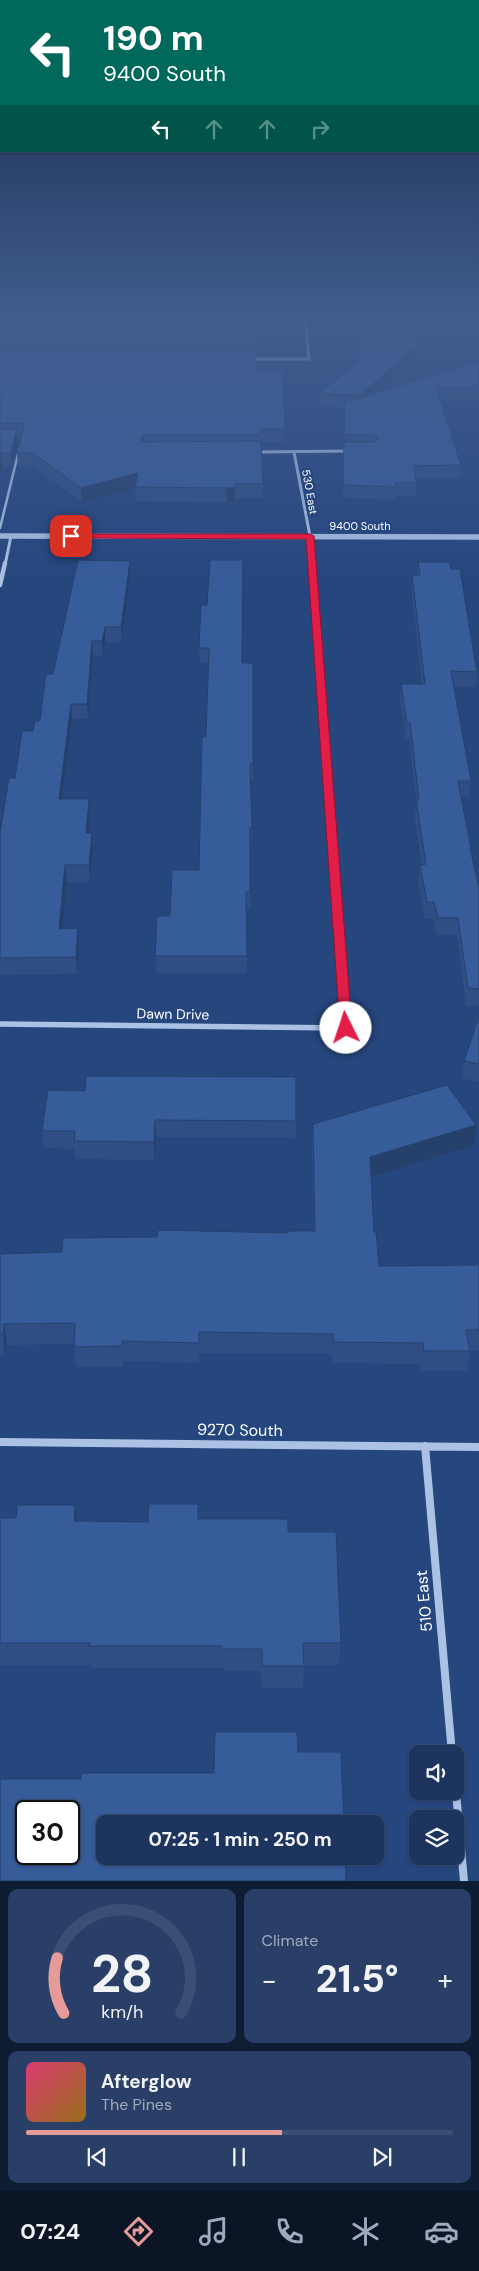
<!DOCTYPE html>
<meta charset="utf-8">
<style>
:root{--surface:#1c345e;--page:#293f67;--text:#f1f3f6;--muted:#a0aabc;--line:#3a4f73;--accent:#e69b98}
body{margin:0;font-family:"DM Sans",sans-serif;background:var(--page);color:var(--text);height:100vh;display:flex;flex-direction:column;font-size:19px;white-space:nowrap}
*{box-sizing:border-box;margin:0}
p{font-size:16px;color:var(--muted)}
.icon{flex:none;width:28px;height:28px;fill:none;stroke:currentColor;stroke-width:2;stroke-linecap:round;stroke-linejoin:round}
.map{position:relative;height:1881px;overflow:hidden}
.details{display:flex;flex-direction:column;gap:8px;padding:8px;background:#0f1d34;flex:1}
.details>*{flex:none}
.banner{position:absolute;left:0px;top:0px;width:480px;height:152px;box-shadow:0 1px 4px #0004,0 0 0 1px var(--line);background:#00695c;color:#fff;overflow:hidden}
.fabs{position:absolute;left:409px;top:1745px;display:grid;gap:10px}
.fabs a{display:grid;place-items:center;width:55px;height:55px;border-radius:10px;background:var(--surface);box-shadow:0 1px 4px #0004,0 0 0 1px var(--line);font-size:25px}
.speed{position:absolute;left:15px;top:1800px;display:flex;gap:10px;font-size:25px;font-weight:700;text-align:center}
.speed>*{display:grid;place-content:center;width:65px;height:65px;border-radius:50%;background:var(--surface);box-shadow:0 1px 4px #0004,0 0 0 1px var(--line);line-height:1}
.speed .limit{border:2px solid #111;border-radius:8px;background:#fff;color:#111}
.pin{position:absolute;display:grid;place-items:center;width:42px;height:42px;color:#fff;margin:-21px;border-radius:10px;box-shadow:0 2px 8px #0006}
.me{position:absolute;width:55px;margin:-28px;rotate:356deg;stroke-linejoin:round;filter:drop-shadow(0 0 4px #0008)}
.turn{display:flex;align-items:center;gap:18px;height:105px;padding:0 20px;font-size:22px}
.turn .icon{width:65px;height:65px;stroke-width:2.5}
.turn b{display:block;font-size:35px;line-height:42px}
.lanes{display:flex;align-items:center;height:48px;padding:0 20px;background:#0003;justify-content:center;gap:25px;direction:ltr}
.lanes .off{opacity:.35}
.big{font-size:38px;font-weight:700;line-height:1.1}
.details .widget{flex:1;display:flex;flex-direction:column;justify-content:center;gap:8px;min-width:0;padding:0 18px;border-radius:10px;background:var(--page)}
.details .dial{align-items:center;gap:0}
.dial svg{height:130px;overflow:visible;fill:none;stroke:var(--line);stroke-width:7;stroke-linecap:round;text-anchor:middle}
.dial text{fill:var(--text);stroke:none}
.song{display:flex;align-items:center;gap:15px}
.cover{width:60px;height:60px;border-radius:8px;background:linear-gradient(135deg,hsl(340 70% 55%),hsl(40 70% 35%))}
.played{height:5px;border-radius:2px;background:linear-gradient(90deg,var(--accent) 60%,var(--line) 60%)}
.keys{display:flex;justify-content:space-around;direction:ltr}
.heat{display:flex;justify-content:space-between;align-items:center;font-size:28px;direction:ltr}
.details .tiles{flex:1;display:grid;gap:8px;grid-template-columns:1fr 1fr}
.widget:last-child{grid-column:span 2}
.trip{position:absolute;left:96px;top:1815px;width:288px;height:50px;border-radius:10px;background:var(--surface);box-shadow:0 1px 4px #0004,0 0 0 1px var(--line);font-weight:700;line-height:50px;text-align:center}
.dock{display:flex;height:80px;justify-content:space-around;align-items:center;background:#0b1526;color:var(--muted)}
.dock .icon{width:35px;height:35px}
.dock .selected{color:var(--accent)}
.dock b{font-size:22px;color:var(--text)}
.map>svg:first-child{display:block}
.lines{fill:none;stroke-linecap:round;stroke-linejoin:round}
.service{stroke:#acc2e5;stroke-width:2.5}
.minor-far3{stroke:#acc2e5;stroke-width:3}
.minor-far2{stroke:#acc2e5;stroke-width:4.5}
.minor-far1{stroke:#acc2e5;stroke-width:5.5}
.minor{stroke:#acc2e5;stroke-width:8}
.tertiary{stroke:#acc2e5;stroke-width:5.5}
.wall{fill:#2f4f84}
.shaded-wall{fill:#26406c}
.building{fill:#375c9a;stroke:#26406c;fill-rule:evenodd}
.route{fill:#e11d48;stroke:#92132f}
.labels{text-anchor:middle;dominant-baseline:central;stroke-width:5;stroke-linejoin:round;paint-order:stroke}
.far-street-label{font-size:11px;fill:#fff;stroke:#26467e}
.street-label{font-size:14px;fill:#fff;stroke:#26467e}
.near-street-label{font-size:16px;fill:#fff;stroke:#26467e}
</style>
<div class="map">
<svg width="479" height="1881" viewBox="0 0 479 1881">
<rect width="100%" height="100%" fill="#26467e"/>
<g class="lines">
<path class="service" d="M0,528L18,454"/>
<path class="minor-far3" d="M251,359H309L305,318
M257,452L348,451
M294,452L310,536L312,565
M5,565L11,536"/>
<path class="minor-far2" d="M312,563L336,889
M0,585L5,563"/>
<path class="minor-far1" d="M0,1024L346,1028L336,888"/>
<path class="minor" d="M0,1442L479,1447
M425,1446L452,1754
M455,1781L464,1881"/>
<path class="tertiary" d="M0,536L479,537"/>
</g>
<path class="wall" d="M0,318H255L256,371L285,429V442H261L263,484V498H235V501L227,502L136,501L135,488L82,502L34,467H18L17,453L22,436H18V442L12,467H2L0,474Z
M359,318H397L398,328L421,342L420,354L376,393L479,361V399H440L461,465L460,478L416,479L417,483L416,496H395V500L343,498L345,407L318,406L319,394L359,360Z
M130,561V575L122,642H105L103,656H93L88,719H72L62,799H89L90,815L88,833H92L93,850L90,882H67L62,928L79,945L77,974L0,975V833L15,778L33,731L40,721L53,674Z
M418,562L477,672L476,687H454L471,781L469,797H462L471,848V853L479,888V1006H466L457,935H436L433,919H425L418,881L420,865H422L414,816L416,800L409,739H406L400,700L401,684H422L411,590L412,575H417Z
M201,605L243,663H253V780H250L252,827V843H250V909H246L247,973H156L155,956L170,916L199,870L209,663H200L199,648Z
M479,1016V1082L462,1078L464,1061Z
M48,1090L296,1121V1138L156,1137L154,1160L75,1159L74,1149L44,1148L42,1131Z
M313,1124L474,1145L371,1177L374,1232L379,1266L479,1265V1350L470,1351L467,1371H421V1364L332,1363L331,1354L265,1353H199V1363L123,1361V1367H76L74,1344L7,1345L5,1355H0V1254L62,1252L157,1237L314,1231L312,1145Z
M75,1505L77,1521L148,1522L199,1519L288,1532L341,1643L339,1665H304L303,1688H262L261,1671H223V1668H92L91,1665H0V1518H16Z"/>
<path class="shaded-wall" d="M421,342L420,354L360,407V395Z
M17,429L18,442L12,467L11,453Z
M144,435V449L140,439Z
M0,453L2,467L0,474Z
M138,473L135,488L82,502L81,488Z
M235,487V501L227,502L226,488Z
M130,561V575L122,642L121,627Z
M105,627V642L103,656L102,641Z
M92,641L93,656L88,719L87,704Z
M71,704L72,719L60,815L59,799Z
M89,799L90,815L87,850L86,833Z
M92,833L93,850L90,882L89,865Z
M65,865L67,882L61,945L59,929Z
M78,928L79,945L77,974L76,957Z
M155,1120L156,1137L154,1160V1142Z
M476,1125L474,1145L369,1178L370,1157Z
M4,1324L7,1345L5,1355L3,1334Z
M75,1505L78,1528L74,1521Z"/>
<path class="building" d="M0,318H255V343H0Z
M359,318H397L398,328L404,323L421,342L360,395L319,394L360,360Z
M0,350H256V371H283L285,429H260V435H144L140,439L144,442L261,441L263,484H235V487L226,488L135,487L138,473L81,488L33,453H17L24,426L21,423L0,424Z
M479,361V387H436L461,465L413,466L417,483H395L396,487L343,485L344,442H375L378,439L375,435H344L345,403Z
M0,429H17L11,453H0V455Z
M78,560L130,561L121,627H105L102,641H92L87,704H71L59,799H89L86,833H92L89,865H65L59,929L78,928L76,957L0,958V833L9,778H15L22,731H33L35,721H40L46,674H53Z
M210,560H243L242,663H253V764H250L252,827H250V892H246L247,956H155L157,916H170L172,870H199L202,737H206L209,648H199L201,605H207Z
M418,562H449L451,569H460L477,672L451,671L471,781H458L471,848H470L479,888V989L468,988L458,918H438L434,902H427L420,865L426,864L416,800H419L410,723H407L401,684H425L412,575H420Z
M479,1016V1064L464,1061Z
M86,1076L296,1077V1121L155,1120L154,1142L74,1141L75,1131H42L48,1090L85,1091Z
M447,1085L476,1125L370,1157L374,1232H376L379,1266L479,1265V1330H466L470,1351H424L423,1343L333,1342V1334L265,1333L199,1332V1343L122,1341V1346L74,1347L75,1323L4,1324L3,1334H0V1254L62,1252L63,1238L157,1237L158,1230L288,1233V1231H315L313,1124Z
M149,1504H198V1519H288V1532H336L341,1643H303L304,1666H262V1649H222V1646H89L90,1643H0V1518H16L17,1505H75L74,1521L148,1522Z
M215,1732H297L298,1752H341L344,1824H105V1856H345L346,1881H0V1779H81V1773H214ZM26,1811H69V1854H26Z"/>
<linearGradient id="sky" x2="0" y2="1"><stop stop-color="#152645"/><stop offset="0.55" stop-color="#415d8f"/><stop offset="1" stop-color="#415d8f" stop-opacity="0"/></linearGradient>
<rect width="479" height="581" fill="url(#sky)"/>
<path class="route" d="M68,534H310L314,536L352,1028L351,1030L346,1032L340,1028L306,539L71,538L67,536Z"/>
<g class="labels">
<g class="far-street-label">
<text transform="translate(310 492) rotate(80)">530 East</text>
<text x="360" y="526">9400 South</text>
</g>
<g class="street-label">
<text transform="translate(173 1014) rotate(1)">Dawn Drive</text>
</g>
<g class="near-street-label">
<text transform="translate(240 1430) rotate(1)">9270 South</text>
<text transform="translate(424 1601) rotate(-95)">510 East</text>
</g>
</g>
</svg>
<div class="fabs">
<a><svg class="icon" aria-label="sound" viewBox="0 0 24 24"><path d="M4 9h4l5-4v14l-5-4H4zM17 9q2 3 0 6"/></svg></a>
<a><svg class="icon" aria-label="layers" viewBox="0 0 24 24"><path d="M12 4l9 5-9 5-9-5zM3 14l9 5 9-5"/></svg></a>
</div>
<div class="speed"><div class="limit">30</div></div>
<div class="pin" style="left:71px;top:536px;background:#d93025"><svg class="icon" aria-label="arrive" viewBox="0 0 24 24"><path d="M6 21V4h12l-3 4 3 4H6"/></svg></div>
<svg class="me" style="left:346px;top:1028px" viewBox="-20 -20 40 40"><circle r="19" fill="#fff"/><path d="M0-13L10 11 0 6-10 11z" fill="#e11d48"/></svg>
<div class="trip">07:25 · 1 min · 250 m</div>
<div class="banner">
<div class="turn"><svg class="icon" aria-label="left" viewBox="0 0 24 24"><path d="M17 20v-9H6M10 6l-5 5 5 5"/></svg><div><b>190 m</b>9400 South</div></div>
<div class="lanes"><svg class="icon" aria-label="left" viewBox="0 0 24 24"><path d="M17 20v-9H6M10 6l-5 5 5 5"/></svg><svg class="icon off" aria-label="ahead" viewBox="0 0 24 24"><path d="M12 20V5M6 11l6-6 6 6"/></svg><svg class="icon off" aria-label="ahead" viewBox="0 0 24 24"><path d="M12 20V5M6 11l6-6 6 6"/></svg><svg class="icon off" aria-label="right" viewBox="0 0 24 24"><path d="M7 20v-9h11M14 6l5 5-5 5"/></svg></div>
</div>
</div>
<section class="details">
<div class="tiles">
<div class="widget dial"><svg viewBox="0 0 100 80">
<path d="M14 69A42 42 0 1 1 86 69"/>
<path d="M14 69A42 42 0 0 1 10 35" stroke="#e69b98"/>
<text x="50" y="56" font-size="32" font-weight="700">28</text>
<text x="50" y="72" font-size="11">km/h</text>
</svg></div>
<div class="widget"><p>Climate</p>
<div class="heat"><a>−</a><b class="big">21.5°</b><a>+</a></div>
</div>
<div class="widget">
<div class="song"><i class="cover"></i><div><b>Afterglow</b><p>The Pines</p></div></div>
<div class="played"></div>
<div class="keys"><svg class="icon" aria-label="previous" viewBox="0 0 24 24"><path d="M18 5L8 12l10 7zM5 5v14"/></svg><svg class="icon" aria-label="pause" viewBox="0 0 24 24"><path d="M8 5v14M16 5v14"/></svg><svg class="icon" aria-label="next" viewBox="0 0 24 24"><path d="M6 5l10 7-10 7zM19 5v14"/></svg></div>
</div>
</div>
</section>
<nav class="dock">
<b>07:24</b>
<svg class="icon selected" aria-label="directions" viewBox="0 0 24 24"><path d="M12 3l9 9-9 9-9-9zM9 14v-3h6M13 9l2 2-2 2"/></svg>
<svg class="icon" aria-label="music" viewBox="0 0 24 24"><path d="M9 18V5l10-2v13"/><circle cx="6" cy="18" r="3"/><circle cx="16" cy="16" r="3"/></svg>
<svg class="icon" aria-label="phone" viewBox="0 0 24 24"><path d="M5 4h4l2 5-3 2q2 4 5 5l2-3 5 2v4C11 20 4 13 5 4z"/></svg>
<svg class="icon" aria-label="climate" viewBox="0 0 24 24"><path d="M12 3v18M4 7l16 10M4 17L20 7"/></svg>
<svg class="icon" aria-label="car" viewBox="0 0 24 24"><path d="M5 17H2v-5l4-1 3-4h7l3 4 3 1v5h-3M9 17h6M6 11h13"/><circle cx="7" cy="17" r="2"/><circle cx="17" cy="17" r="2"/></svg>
</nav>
